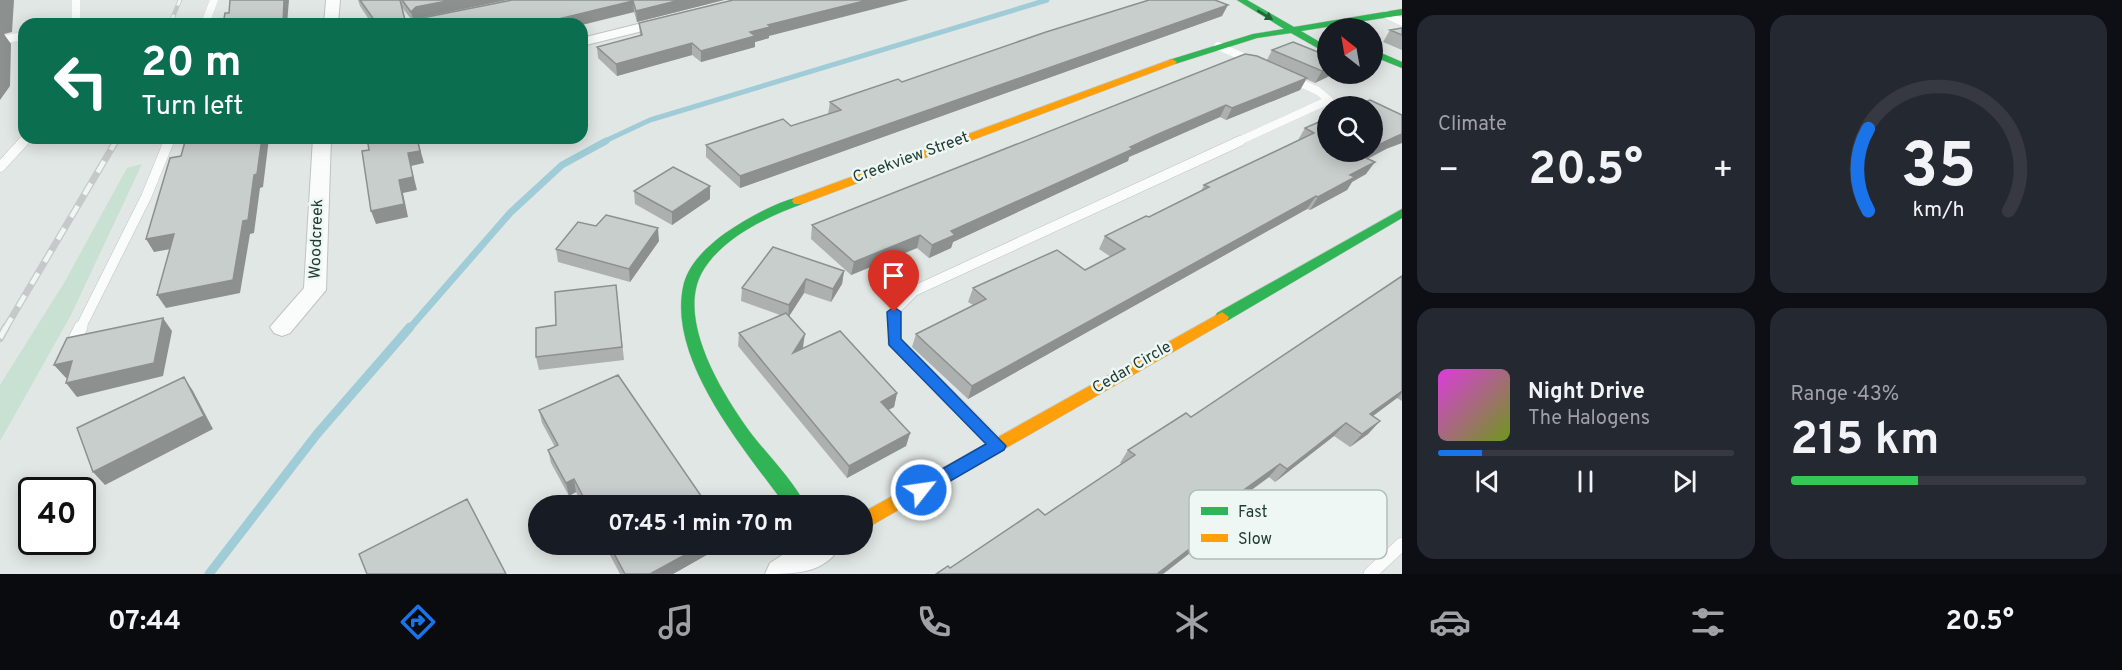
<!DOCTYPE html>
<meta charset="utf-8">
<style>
:root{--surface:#171b24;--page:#242831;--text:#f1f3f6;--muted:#9ea1a6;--line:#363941;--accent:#1a73e8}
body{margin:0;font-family:Overpass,sans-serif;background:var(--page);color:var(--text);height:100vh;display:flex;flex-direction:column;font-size:22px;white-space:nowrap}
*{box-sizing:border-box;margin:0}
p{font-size:20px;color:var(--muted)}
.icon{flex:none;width:33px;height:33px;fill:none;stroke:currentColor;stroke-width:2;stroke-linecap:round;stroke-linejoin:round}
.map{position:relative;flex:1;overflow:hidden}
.sheet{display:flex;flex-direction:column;gap:15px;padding:15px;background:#0d0f14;width:720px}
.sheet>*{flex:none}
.hud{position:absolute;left:18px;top:18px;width:570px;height:126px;border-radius:18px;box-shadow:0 3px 15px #0003;background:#0b6e4f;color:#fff;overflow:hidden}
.needle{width:39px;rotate:329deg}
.tools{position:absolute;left:1317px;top:18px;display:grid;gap:12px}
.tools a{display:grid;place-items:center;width:66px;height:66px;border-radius:50%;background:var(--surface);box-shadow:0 3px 15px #0003;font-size:30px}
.speed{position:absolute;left:18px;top:477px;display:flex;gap:12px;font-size:30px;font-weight:700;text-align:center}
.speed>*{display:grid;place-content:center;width:78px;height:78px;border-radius:50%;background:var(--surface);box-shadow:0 3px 15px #0003;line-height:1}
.speed .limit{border:3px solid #111;border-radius:9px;background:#fff;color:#111}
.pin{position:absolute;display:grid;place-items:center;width:51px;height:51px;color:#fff;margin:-62px -26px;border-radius:50% 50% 50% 0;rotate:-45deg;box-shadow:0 0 6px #0007}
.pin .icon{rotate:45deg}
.me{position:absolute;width:66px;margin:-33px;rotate:60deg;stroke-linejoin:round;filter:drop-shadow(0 0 4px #0008)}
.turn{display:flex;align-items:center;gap:21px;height:126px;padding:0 24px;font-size:27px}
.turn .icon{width:78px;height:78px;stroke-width:2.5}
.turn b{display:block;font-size:42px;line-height:51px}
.big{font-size:45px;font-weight:700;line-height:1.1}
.sheet .widget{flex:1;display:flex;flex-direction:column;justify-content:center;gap:9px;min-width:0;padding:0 21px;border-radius:18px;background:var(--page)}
.sheet .dial{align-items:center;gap:0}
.dial svg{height:156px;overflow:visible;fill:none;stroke:var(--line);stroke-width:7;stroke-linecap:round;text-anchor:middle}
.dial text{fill:var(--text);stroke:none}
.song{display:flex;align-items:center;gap:18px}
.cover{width:72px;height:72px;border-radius:9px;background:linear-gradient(135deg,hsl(300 70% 55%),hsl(80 70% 35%))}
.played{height:6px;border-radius:3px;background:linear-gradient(90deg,var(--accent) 15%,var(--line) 15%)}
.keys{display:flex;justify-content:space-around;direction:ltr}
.heat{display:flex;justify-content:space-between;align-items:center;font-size:33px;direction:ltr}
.charge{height:9px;border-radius:4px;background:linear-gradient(90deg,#34c759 43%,var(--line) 0)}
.sheet .tiles{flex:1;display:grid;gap:15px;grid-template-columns:repeat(2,1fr)}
.trip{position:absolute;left:528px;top:495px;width:345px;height:60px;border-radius:30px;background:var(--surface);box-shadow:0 3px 15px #0003;font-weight:700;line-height:60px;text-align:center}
.dock{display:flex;height:96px;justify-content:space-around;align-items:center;background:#090b0e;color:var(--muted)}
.dock .icon{width:42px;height:42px}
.dock .selected{color:var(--accent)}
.dock b{font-size:27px;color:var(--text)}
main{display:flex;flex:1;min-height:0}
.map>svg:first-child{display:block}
.green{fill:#c9e1d2}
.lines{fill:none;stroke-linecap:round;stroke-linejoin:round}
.stream-far2{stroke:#a0ccd7;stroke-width:5}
.stream-far1{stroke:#a0ccd7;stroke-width:7}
.stream{stroke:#a0ccd7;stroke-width:9}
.lane-far2-casing{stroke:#bec4c1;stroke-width:8}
.lane-far1-casing{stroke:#bec4c1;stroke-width:11}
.lane-casing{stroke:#bec4c1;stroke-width:14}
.street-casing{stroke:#bec4c1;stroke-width:2}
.fast-casing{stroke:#bdc5c2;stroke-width:1}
.slow-casing{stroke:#bdc5c2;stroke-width:1}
.lane-far2{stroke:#fafbfb;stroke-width:8}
.lane-far1{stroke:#fafbfb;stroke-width:10}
.lane{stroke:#fafbfb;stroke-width:13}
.street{fill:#fafbfb;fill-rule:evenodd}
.fast{fill:#30b455;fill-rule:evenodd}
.slow{fill:#ff9f0a;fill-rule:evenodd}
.rail-far2-casing{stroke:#c6c9c9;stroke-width:4.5}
.rail-far1-casing{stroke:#c6c9c9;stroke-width:7}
.rail-casing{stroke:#c6c9c9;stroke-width:8}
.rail-far2{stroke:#eef7f3;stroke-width:3;stroke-dasharray:10;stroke-linecap:butt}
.rail-far1{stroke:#eef7f3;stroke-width:4.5;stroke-dasharray:13;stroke-linecap:butt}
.rail{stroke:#eef7f3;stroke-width:5;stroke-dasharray:16;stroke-linecap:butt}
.wall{fill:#acb1af}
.shaded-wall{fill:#8c908f}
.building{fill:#c8cecc;stroke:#8c908f;stroke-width:1.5}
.oneway{fill:#245f3e}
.route{fill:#1a73e8;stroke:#114b97;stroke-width:1.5}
.labels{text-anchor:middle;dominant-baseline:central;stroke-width:5;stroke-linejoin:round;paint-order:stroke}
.street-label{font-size:16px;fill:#1f3a34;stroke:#eef7f3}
.key{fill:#eef7f3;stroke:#b0beba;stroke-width:1.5}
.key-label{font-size:16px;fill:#1f3a34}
</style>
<main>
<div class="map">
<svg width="1402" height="574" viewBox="0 0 1402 574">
<rect width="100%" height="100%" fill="#e1e7e4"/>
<path class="green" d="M142,164L71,315L0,441V385L64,283L127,168Z"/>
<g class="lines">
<path class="stream-far2" d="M603,142L650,120L1047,0"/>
<path class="stream-far1" d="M409,329L510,213L562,165L606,141"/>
<path class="stream" d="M209,574L317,434L410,327"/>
<g class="lane-far2-casing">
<path id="lane-far2" d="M76,0V24
M1387,15L1402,22
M205,24L214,0
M0,40L24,36
M1218,46L1253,61
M23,142L27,138
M168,142L170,138
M1237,142L1329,100L1318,91L1292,79"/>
</g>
<g class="lane-far1-casing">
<path id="lane-far1" d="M0,167L24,141
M80,329L146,197L169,141
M894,329V311L914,291L1240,141"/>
</g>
<g class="lane-casing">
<path id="lane" d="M894,327V341L996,443
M70,349L81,327
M1370,574L1402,544"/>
</g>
<g class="street-casing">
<path id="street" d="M326,0H340L338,24H324Z
M670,16L677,20L675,23L582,46V38Z
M313,138H331L326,290L290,333L282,336L274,333L270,327L304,288Z
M799,544H841C827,574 794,574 765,574L770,563Z"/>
</g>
<g class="fast-casing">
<path id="fast" d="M1237,0H1247L1294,27L1402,9V15L1301,31L1328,47V54L1291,33L1257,38L1175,64H1169V60L1253,34L1284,29Z
M1372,49L1402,62V68L1372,56Z
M798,197L802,198L804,201L802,204C767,217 725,236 704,269C673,317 724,397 753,436C769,456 795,483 806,506H786C745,450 665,358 684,283C690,262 708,246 724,234C746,219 772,204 798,197Z
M1402,209V218L1227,321H1217L1215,317L1217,313Z"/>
</g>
<g class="slow-casing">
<path id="slow" d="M1172,59L1177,62L1175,64L802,204H794L792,201L794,198Z
M1222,312L1229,317L1227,321L862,531V513Z"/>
</g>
<use href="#lane-far2" class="lane-far2"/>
<use href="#lane-far1" class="lane-far1"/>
<use href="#lane" class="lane"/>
<use href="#street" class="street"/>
<use href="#fast" class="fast"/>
<use href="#slow" class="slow"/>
<g class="rail-far2-casing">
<path id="rail-far2" d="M170,24L180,0
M115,142L118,138"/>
</g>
<g class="rail-far1-casing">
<path id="rail-far1" d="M5,329L116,141"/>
</g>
<g class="rail-casing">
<path id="rail" d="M0,338L6,327"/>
</g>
<use href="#rail-far2" class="rail-far2"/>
<use href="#rail-far1" class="rail-far1"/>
<use href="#rail" class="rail"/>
</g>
<path class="wall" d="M358,0H507L419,18L512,0H724L637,22L634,12L582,24H418L417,20L414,23L401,6L406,24H372L360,6Z
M1222,16L740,188L706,157V145L791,126L828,114L830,102L902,82Z
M639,23L769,36V38L755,42V47L701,62L692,55L617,76L598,58L597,47L640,36Z
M1402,28V50L1383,42L1390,30Z
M1272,50L1328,74L1315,83L1306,79L1300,90L1226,120L1220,117L1150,148L1129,157L1128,161L953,242L951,248L929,258L917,248L851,275L811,239L812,225L1267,60Z
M1305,128L1386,149L1368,159L1366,174L1352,182L1347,190L1310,210L1307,209L968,399L912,347L916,334L973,305L968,302L973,288L1085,270L1111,257L1099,249L1105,236L1149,217L1201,191L1204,185L1298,140Z
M710,186V199L672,225L635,204L634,191Z
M659,241L630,282L558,262L556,249Z
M844,271L842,284L831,302L804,293L789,316L803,347L802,349L897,393L894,407L888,410L910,433L906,446L847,478L738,346L739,333L780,315L741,301L742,288Z
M1402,276V401L1397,398L1373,416L1380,421L1368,434L1350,447L1334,436L1275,482L1269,477L1238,500L1247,529L1220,549L1208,539L1163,574H936L950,568L1045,515L1122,464L1120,463L1128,450L1191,417Z
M616,285L624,360L539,370L536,357L556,325Z
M539,410L708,506H583L576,492L569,496L551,463L548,450L555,447L542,423Z
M604,544H726L673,574H620Z"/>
<path class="shaded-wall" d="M0,0H14L12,32L4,34L11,44L10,86L0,100Z
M284,0H289L287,24H283Z
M452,0H507L419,18L414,23L411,12L416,7Z
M680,0H724L637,22L636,11Z
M868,0H909L769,36V38L755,42V47L701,62V51L768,25Z
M633,1L634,12L582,25V24H538Z
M1228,5L1222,16L740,188V176Z
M692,43V55L617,76L616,64Z
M1328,68V74H1334L1315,83L1322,71Z
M1307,78L1300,90L1226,120L1232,108Z
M1226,105L1220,117L1129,157L1128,161L953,242L951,248L929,258L932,245L951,231L1130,147Z
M1402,134V143L1386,149L1351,167L1359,155L1365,152H1372V148L1395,137Z
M262,138H269L263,187L260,188L254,233L250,234L240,293L166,308L157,295L243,221Z
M417,138L424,163L411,166L417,190L403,193L408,217L376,224L371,211L399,180L408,153Z
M1375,162L1366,174L1352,182L1347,190L1310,210L1318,197L1350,175Z
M710,186V199L672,225V212Z
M1316,196L1307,209L968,399L972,386Z
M658,228L659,241L630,282L629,269Z
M174,234L182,247L154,252L146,239Z
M920,235L917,248L851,275L854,262Z
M844,271L842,284L831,302L833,289Z
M806,279L804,293L788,318L789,305Z
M163,318L172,331L163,376L77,397L66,383Z
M805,334L803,347L792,366L793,353Z
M72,361L83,374L66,378L54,365Z
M184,377L193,391L213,429L105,485L93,472Z
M1402,391V393L1397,398L1358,427L1370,414Z
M897,393L894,407L877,416L881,402Z
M1380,421L1368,434L1350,447L1362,434Z
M1346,423L1334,436L1275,482L1287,469Z
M910,433L906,446L847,478L849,466Z
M1280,464L1269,477L1224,510L1234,497Z
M574,479L576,492L569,496L566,483Z
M1259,516L1247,529L1220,549L1232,537Z
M1219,526L1208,539L1163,574H1157Z
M705,544H726L673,574H650Z"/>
<path class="building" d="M230,0H284L283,24H223L225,13H229Z
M360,0H400L406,24H377Z
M402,0H452L416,7L411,12Z
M512,0H680L636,11L633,1L538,24H421L417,19Z
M733,0H868L768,25L770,27L750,32L755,36L701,51L692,43L616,64L597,47L642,35L639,23Z
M1149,0H1215L1228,5L740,176L706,145L783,119L791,126L841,110L830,102L898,79L902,82L1046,32Z
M1402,28V35L1390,30Z
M1293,42L1328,56V68L1322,71L1272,50Z
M1245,54L1257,56L1307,78L1232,108L1226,105L1156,135L1130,147L1133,149L951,231L955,235L932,245L920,235L854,262L812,225Z
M1370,100L1402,115V134L1395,137L1372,148V106H1353Z
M1328,118V152H1365L1359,155L1375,162L1350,175L1355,177L1318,197L1316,196L972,386L916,334L986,299L973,288L1057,250L1085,270L1125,249L1105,236L1146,216L1149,217L1209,187L1204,185L1314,133L1305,128Z
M186,138H262L257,174L254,175L248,220L243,221L233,280L157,295L174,234L146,239L170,158L181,156Z
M367,138H417L420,151L408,153L413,177L399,180L404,204L371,211L362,151L369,150Z
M673,167L710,186L672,212L634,191Z
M606,215L658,228L629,269L556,249L578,222L596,226Z
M773,247L844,271L833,289L806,279L789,305L742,288Z
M1402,276V391L1370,414L1380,421L1362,434L1346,423L1287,469L1280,464L1234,497L1259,516L1232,537L1219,526L1157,574H936L948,566L950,568L1038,509L1045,515L1135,455L1128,450L1186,413L1191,417Z
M616,285L622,347L536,357V328L556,325L555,292Z
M786,313L805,334L793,353L840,331L897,393L881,402L910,433L849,466L739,333Z
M163,318L154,363L66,383L72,361L54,365L67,338Z
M618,375L708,506H588L574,479L566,483L548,450L558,445L539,410Z
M184,377L204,416L93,472L77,428Z
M467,499L506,574H367L359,554Z
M609,544H705L650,574H625Z"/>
<defs><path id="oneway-solid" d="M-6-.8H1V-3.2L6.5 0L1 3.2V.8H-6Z" transform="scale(1.5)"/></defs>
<use class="oneway" href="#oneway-solid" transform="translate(1265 15) rotate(31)"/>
<path class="route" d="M894,307L901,312V339L1006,446L1004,450L921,498L914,495L912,490L914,485L986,444L889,345L887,312Z"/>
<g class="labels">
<g class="street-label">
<text transform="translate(911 158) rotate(-20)">Creekview Street</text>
<text transform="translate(317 239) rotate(-88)">Woodcreek</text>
<text transform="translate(1132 368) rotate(-30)">Cedar Circle</text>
</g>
</g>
<rect x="1189" y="490" width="198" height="69" rx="9" class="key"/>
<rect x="1201" y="507" width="27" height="8" fill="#30b455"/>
<rect x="1201" y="534" width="27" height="8" fill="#ff9f0a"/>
<g class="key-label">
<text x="1238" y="517">Fast</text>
<text x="1238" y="544">Slow</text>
</g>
</svg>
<div class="tools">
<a><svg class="needle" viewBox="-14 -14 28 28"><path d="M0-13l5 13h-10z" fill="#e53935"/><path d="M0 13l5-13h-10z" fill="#9ea1a6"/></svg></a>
<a><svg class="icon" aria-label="search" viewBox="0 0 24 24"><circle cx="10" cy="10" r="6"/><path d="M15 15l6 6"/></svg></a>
</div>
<div class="speed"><div class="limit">40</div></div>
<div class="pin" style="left:894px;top:312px;background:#d93025"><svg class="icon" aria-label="arrive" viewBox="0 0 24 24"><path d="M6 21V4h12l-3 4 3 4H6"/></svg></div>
<svg class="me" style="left:921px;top:490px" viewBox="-20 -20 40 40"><circle r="17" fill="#1a73e8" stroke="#fff" stroke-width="3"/><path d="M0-11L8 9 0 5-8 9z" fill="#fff"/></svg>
<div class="trip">07:45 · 1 min · 70 m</div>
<div class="hud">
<div class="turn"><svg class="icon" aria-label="left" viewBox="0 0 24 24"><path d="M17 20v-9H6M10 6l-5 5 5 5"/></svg><div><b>20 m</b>Turn left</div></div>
</div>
</div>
<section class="sheet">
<div class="tiles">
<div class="widget"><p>Climate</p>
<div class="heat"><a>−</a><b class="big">20.5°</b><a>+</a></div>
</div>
<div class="widget dial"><svg viewBox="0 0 100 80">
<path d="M14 69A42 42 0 1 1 86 69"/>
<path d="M14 69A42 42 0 0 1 14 27" stroke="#1a73e8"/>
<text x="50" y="56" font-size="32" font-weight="700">35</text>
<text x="50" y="72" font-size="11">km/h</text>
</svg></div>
<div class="widget">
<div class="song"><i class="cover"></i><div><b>Night Drive</b><p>The Halogens</p></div></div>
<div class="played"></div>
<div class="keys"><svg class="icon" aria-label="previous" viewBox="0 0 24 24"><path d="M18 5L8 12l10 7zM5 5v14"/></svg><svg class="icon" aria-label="pause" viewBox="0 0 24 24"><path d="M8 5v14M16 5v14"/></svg><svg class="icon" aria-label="next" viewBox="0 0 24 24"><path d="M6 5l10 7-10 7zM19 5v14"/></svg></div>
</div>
<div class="widget"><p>Range · 43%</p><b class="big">215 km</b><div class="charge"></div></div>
</div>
</section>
</main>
<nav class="dock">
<b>07:44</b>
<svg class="icon selected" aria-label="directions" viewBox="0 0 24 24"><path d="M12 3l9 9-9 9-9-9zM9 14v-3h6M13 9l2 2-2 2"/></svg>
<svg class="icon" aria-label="music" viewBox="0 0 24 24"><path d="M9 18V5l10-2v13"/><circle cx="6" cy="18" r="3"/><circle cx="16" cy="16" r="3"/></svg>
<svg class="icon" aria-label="phone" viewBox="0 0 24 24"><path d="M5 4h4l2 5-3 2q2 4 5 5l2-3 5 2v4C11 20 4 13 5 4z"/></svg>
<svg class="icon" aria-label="climate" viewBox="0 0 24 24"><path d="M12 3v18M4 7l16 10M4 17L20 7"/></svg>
<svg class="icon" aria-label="car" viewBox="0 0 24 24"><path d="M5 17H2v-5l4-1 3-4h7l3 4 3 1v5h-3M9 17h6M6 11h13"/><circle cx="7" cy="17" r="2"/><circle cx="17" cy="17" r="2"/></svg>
<svg class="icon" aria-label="filters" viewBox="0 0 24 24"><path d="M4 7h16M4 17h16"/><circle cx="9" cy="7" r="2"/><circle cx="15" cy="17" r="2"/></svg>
<b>20.5°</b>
</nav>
